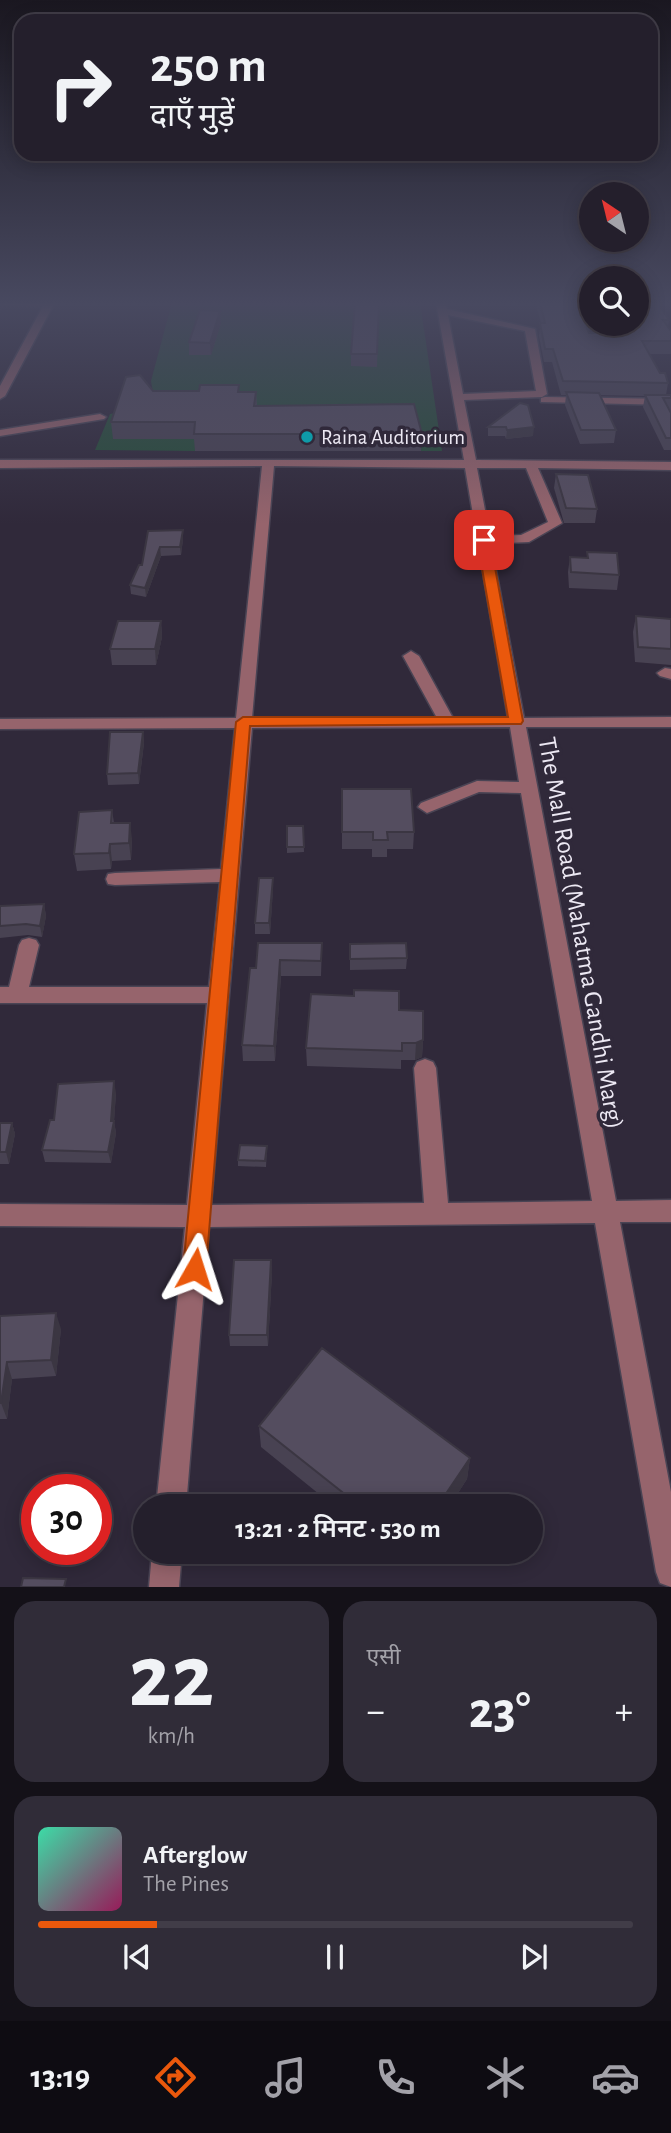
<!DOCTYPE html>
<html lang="hi">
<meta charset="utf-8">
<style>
:root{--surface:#241f2c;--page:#302c38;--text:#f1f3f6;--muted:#a3a2a9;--line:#413d48;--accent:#ea580c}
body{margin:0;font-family:"Alegreya Sans","Noto Sans Devanagari",sans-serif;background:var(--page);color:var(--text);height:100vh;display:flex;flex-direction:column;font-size:26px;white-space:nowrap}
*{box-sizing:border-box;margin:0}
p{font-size:23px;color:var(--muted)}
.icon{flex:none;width:38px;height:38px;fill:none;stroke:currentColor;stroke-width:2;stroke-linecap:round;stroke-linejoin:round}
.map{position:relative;height:1587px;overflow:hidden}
.sheet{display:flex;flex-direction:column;gap:14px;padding:14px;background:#141118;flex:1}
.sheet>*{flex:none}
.banner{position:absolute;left:14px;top:14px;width:644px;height:147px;border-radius:21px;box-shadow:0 4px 18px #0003,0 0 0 2px var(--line);background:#241f2c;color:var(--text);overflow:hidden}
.needle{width:46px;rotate:325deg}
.tools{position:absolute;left:579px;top:182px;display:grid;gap:14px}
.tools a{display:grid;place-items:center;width:70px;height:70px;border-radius:50%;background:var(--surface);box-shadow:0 4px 18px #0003,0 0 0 2px var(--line);font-size:35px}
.speed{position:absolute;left:21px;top:1474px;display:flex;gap:14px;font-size:35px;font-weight:700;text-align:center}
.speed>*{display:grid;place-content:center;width:91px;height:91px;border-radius:50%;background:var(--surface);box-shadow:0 4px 18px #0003,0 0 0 2px var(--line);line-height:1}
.speed .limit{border:10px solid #d22;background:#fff;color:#111}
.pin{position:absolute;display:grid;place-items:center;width:60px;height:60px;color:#fff;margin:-30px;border-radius:14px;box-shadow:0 4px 10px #0006}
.me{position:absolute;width:77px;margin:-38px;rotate:6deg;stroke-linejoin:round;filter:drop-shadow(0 0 5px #0008)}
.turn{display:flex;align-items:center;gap:24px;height:147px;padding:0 21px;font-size:32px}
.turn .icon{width:91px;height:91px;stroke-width:2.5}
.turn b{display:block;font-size:49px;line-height:60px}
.big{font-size:52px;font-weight:600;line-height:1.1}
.sheet .card{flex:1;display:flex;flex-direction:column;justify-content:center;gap:10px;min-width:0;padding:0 24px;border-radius:21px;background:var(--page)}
.sheet .dial{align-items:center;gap:0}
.dial b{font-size:91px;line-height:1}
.song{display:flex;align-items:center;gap:21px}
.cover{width:84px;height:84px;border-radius:10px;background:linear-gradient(135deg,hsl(160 70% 55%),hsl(330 70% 35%))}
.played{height:7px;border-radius:4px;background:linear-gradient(90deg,var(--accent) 20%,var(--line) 20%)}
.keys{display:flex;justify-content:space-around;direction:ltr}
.heat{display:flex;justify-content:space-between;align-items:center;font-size:38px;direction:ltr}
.sheet .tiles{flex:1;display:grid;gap:14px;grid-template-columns:1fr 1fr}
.card:last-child{grid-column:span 2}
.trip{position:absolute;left:133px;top:1494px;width:410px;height:70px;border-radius:35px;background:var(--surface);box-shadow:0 4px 18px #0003,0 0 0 2px var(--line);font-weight:600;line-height:70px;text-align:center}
.tab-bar{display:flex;height:112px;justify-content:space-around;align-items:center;background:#0e0c12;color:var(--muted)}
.tab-bar .icon{width:49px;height:49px}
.tab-bar .selected{color:var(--accent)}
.tab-bar b{font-size:32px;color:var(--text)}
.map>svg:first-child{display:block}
.green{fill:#274d39}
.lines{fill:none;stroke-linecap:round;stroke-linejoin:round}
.minor-casing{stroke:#4a4454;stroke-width:3}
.minor{fill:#96646c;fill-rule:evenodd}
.wall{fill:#484252}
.shaded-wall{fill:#3b3642}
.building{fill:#544d5f;stroke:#3b3642;stroke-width:2}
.route{fill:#ea580c;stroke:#983908;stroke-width:2}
.culture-dot{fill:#0f9aa8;stroke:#30293a;stroke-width:2.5}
.labels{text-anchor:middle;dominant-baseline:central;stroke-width:7;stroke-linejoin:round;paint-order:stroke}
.far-poi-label{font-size:21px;fill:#ece8f3;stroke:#30293a;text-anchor:start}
.street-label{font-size:26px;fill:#ece8f3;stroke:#30293a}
</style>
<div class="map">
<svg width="671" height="1587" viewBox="0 0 671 1587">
<rect width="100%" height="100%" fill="#30293a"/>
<path class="green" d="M172,302H420L442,451H421L413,421L199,423L195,451L95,450L110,414L155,405L151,381Z"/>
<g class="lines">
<g class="minor-casing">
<path id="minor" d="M0,302H55L5,396L0,399V386L43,306L3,305Z
M436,302H445L447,309L535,329L547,394L542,397L464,400L476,460L671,462V470L538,468L562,523L529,542L491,544L524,718L671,717V727H526L616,1201L671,1200V1222H620L671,1492V1587L660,1583L656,1572L595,1223L209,1227L186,1507H156L185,1227L0,1226V1204L187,1205L207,1003H0V987H9L19,945L22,940L29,938L36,940L39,945L29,987H209L220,882L115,885L108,884L106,879L108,874L115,873L221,869L235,728L0,729V719L236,718L262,466L0,468V460H464ZM448,315L525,331L536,391L463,394ZM274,466L465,468L508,718H453L419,656L411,651L403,656L437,718H252ZM477,468H526L548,522L521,535L490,536ZM510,727L519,782L477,781L421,803L418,807L427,813L479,792L521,793L592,1201L448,1203L436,1068L433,1062L425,1059L417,1062L414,1068L424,1203L211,1205L252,728Z
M545,397L671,399V405L541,402V398Z
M100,414L106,417L104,419L0,436V430Z
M665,668L671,669V679L660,676L657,673Z
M152,1552H182L179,1587H149Z"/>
</g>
<use href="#minor" class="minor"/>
</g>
<path class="wall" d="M379,302L377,367L351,366V354Z
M535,302H585L584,309L580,310L589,333H611L608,324H637V302H657L669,320L668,327L671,331V354H649L660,373L668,383L666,395H671V450H664L643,407L645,396L600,395L616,430L614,443L580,444L565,405L566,395H561L552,362H544L539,336L541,323Z
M221,323L211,355H189V342Z
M153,391L256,392L257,406L422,434L421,451H195L194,439H113L111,422Z
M520,403L533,436L506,439L505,436H488V427Z
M556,474L597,509L595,523H564L554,488Z
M183,530V539L181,555L161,556L146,597L131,594L130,585L142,565L148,531Z
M587,552L619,575L617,590L569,588L568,572L570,557L587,558Z
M636,616L671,619V665L635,662L633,632Z
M161,621L162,637L156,665H112L110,649Z
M143,732L144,743L139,784L108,785L107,774Z
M342,789L414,832L413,849H387V857H372V849H342Z
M112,810L114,823L132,839L131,860L112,861L111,869L77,871L74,854Z
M287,826H303L304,852L287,853Z
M273,878V889L270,934H255V923Z
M44,904L46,916L42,937L28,935L0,938V906Z
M322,943L321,976H281L275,1061H243L242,1045L256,968Z
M350,944L407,958L406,969L350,970Z
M399,1010L423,1040L422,1057L415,1060H401V1069L307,1066L306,1048Z
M116,1093L114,1121L116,1133L111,1163L45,1162L42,1150L54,1120Z
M0,1123H12L15,1134L9,1164H0Z
M267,1146L266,1167L238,1166V1160Z
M271,1260L272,1272L268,1346H230L229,1335Z
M0,1316L61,1329L56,1376L12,1379L7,1419H0Z
M259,1426L470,1458L467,1479L449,1507H335L261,1447Z
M48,1549H73L71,1556H50Z
M392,1552H418L409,1566Z"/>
<path class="shaded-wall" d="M0,302H3V308L0,313Z
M576,302H585L584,309L575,311Z
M220,311L221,323L211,355L210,343Z
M534,427L533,436L506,439L507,430Z
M183,530V539L181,555L180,547Z
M160,547L161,556L146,597L145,588Z
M161,621L162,637L156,665L155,649Z
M143,732L144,743L139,784L138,773Z
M130,823L132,839L131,860L129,843Z
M110,844L112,861L111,869L109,853Z
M273,878V889L270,934L269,923Z
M44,904L46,916L42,937L40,926Z
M280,960L281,976L275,1061L274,1046Z
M423,1040L422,1057L415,1060L416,1043Z
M114,1081L116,1093L114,1123V1121L116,1133L111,1163L108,1152Z
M12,1123L15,1134L9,1164L6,1152Z
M271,1260L272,1272L268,1346L267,1335Z
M56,1313L61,1329L56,1376L51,1360Z
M7,1362L12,1379L7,1419L1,1403Z
M470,1458L467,1479L449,1507H437Z
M410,1552H418L409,1566Z"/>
<path class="building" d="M355,302H379L377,354H351Z
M540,302H577L589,333H618L615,324H637V308H645L641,302H657L669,320H663L671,331V341H642L660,373H665L668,383L563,381L553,349H545L540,323H545Z
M200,310L220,311L210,343L189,342Z
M140,375L153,391H199L200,385H239L238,392H256L254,406L414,404L422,434H194L195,422H111L126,377Z
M566,392L599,393L616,430H581Z
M645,395H671V398H663L671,413V438H666Z
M520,403L528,405L534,427L507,430L506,427H488Z
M556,474L588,475L597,509L566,508Z
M183,530L180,547H160L145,588L130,585L139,565H142L148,531Z
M587,552L617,553L619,575L571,572L570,557L588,558Z
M636,616L671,619V649L638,647Z
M118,621H161L155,649H110Z
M110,732H143L138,773L107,774Z
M342,789H411L414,832H387L388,840H373V832H342Z
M112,810L111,823H130L129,843L110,844L109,853L74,854L79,812Z
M287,826H303L304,847H287Z
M259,878H273L269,923H255Z
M44,904L40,926L26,924L0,926V906Z
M258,943H322L321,961L280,960L274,1046L242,1045L250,968H256Z
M406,943L407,958L350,959V944Z
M354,990L399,991V1010L423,1011V1040L416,1043H402V1051L306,1048L311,994L354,996Z
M114,1081L111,1121H114L108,1152L42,1150L50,1120H54L58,1084Z
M0,1123H12L6,1152H0Z
M240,1145L267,1146L265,1161L238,1160Z
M234,1260H271L267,1335H229Z
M56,1313L51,1360L7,1362L1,1403H0V1316Z
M322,1348L470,1458L437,1507H361L259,1426Z
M59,1481L79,1482L78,1489H57Z
M23,1578L66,1579L64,1587H21Z"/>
<linearGradient id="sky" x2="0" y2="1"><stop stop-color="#1a1720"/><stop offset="0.58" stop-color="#484960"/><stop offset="1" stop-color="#484960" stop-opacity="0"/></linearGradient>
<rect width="671" height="524" fill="url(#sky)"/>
<path class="route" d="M484,537L490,540L523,721L521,724L250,726L206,1269L203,1276L195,1279L187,1276L183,1269L236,722L243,717H508L477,540Z"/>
<circle class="culture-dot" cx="307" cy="437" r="7"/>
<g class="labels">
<g class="far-poi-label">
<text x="321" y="437">Raina Auditorium</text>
</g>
<g class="street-label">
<text transform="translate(581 933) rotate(80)">The Mall Road (Mahatma Gandhi Marg)</text>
</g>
</g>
</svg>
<div class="tools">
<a><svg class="needle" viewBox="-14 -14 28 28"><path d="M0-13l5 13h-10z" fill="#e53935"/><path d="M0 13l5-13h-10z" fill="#a3a2a9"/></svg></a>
<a><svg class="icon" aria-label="search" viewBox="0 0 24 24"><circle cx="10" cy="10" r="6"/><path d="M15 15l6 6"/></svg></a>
</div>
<div class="speed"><div class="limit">30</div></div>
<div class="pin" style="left:484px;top:540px;background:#d93025"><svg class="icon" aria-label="arrive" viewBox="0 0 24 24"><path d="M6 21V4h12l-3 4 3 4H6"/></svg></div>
<svg class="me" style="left:195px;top:1269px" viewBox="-20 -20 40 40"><path d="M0-17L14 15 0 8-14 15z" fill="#ea580c" stroke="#fff" stroke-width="4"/></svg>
<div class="trip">13:21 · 2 मिनट · 530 m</div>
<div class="banner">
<div class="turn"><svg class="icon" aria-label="right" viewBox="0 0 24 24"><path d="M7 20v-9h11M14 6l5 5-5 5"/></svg><div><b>250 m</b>दाएँ मुड़ें</div></div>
</div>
</div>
<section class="sheet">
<div class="tiles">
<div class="card dial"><b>22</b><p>km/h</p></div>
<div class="card"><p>एसी</p>
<div class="heat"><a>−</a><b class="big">23°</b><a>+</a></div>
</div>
<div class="card">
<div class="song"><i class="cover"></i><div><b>Afterglow</b><p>The Pines</p></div></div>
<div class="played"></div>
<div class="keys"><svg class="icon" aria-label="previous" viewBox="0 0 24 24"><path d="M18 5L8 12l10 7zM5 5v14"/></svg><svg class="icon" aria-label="pause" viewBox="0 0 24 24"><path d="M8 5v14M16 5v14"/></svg><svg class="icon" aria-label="next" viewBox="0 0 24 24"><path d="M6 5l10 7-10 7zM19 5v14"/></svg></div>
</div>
</div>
</section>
<nav class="tab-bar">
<b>13:19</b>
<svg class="icon selected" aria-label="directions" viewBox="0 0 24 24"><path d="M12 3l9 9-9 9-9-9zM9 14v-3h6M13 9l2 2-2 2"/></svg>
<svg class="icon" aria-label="music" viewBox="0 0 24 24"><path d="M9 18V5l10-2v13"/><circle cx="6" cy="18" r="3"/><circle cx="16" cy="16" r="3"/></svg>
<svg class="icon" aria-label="phone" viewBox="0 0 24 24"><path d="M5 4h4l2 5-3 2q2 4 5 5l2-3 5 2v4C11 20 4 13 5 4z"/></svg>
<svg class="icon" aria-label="climate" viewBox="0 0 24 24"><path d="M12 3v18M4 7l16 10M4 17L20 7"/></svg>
<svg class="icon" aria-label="car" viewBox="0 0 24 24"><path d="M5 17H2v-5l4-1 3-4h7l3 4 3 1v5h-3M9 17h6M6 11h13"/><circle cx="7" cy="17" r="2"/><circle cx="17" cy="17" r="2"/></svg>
</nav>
